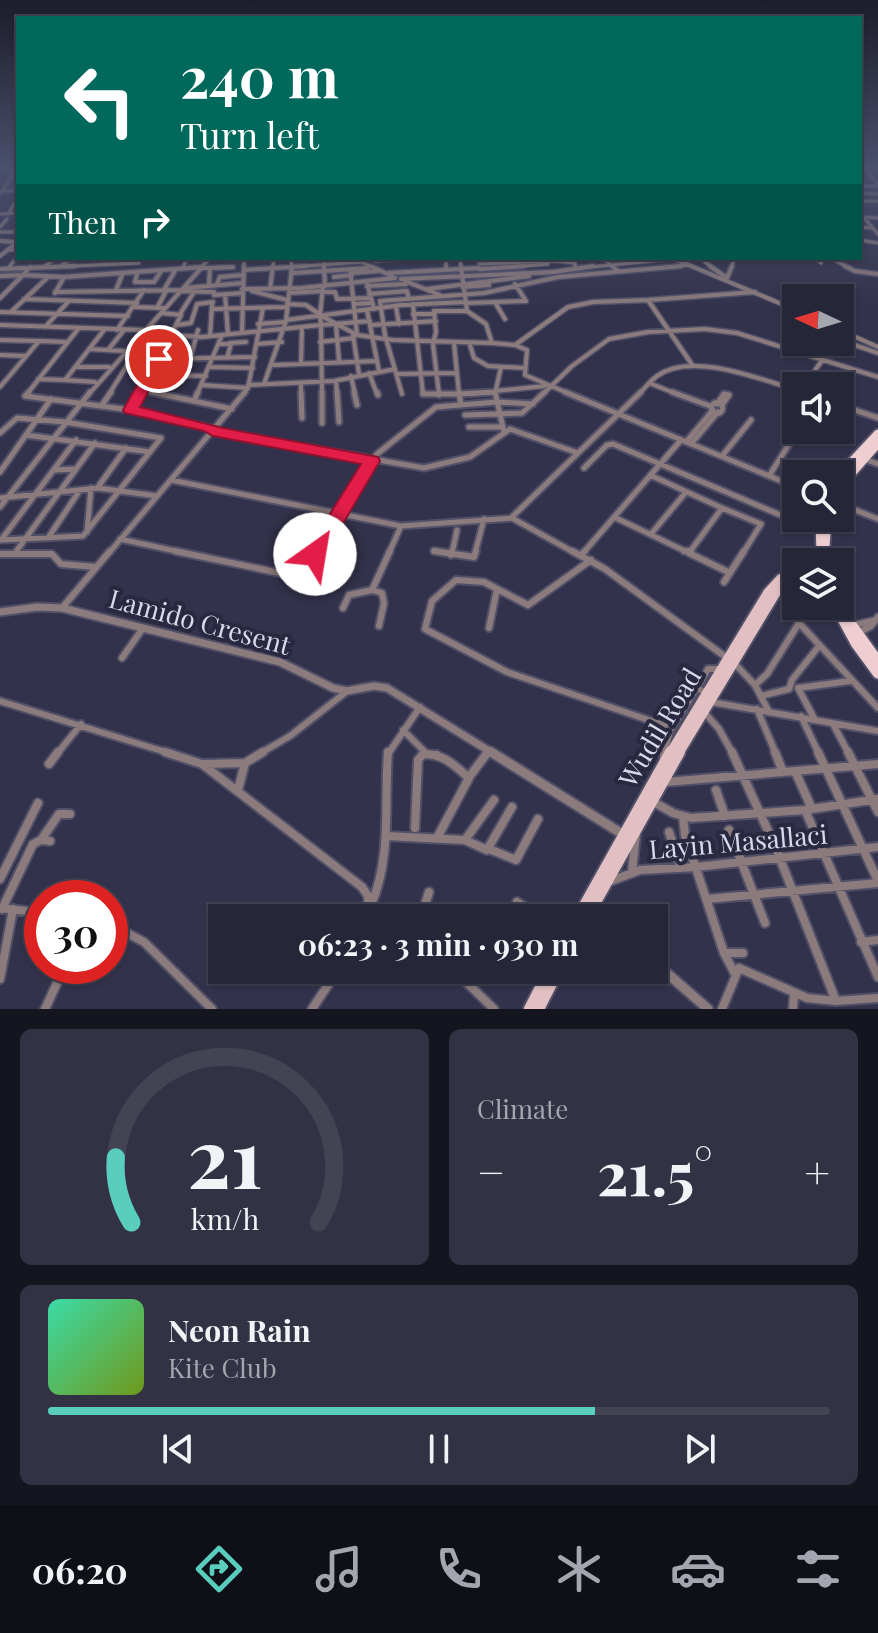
<!DOCTYPE html>
<meta charset="utf-8">
<style>
:root{--surface:#262639;--page:#323244;--text:#f1f3f6;--muted:#a4a5ae;--line:#424353;--accent:#59cebe}
body{margin:0;font-family:"Playfair Display",serif;background:var(--page);color:var(--text);height:100vh;display:flex;flex-direction:column;font-size:30px;white-space:nowrap}
*{box-sizing:border-box;margin:0}
p{font-size:26px;color:var(--muted)}
.icon{flex:none;width:44px;height:44px;fill:none;stroke:currentColor;stroke-width:2;stroke-linecap:round;stroke-linejoin:round}
.map{position:relative;height:1009px;overflow:hidden}
.side{display:flex;flex-direction:column;gap:20px;padding:20px;background:#15151f;flex:1}
.side>*{flex:none}
.hud{position:absolute;left:16px;top:16px;width:846px;height:244px;border-radius:0px;box-shadow:0 2px 6px #0004,0 0 0 2px var(--line);background:#00695c;color:#fff;overflow:hidden}
.needle{width:52px;rotate:274deg}
.buttons{position:absolute;left:782px;top:284px;display:grid;gap:16px}
.buttons a{display:grid;place-items:center;width:72px;height:72px;border-radius:0px;background:var(--surface);box-shadow:0 2px 6px #0004,0 0 0 2px var(--line);font-size:40px}
.speed{position:absolute;left:24px;top:880px;display:flex;gap:16px;font-size:40px;font-weight:700;text-align:center}
.speed>*{display:grid;place-content:center;width:104px;height:104px;border-radius:50%;background:var(--surface);box-shadow:0 2px 6px #0004,0 0 0 2px var(--line);line-height:1}
.speed .limit{border:12px solid #d22;background:#fff;color:#111}
.pin{position:absolute;display:grid;place-items:center;width:68px;height:68px;color:#fff;margin:-34px;border:4px solid #fff;border-radius:50%;box-shadow:0 2px 8px #0007}
.me{position:absolute;width:88px;margin:-44px;rotate:32deg;stroke-linejoin:round;filter:drop-shadow(0 0 6px #0008)}
.turn{display:flex;align-items:center;gap:28px;height:168px;padding:0 32px;font-size:36px}
.turn .icon{width:104px;height:104px;stroke-width:2.5}
.turn b{display:block;font-size:56px;line-height:68px}
.then{display:flex;align-items:center;height:76px;padding:0 32px;background:#0003;gap:16px;font-size:30px}
.big{font-size:60px;font-weight:700;line-height:1.1}
.side .card{flex:1;display:flex;flex-direction:column;justify-content:center;gap:12px;min-width:0;padding:0 28px;border-radius:12px;background:var(--page)}
.side .dial{align-items:center;gap:0}
.dial svg{height:208px;overflow:visible;fill:none;stroke:var(--line);stroke-width:7;stroke-linecap:round;text-anchor:middle}
.dial text{fill:var(--text);stroke:none}
.song{display:flex;align-items:center;gap:24px}
.cover{width:96px;height:96px;border-radius:12px;background:linear-gradient(135deg,hsl(160 70% 55%),hsl(80 70% 35%))}
.played{height:8px;border-radius:4px;background:linear-gradient(90deg,var(--accent) 70%,var(--line) 70%)}
.keys{display:flex;justify-content:space-around;direction:ltr}
.heat{display:flex;justify-content:space-between;align-items:center;font-size:44px;direction:ltr}
.side .tiles{flex:1;display:grid;gap:20px;grid-template-columns:1fr 1fr}
.card:last-child{grid-column:span 2}
.trip{position:absolute;left:208px;top:904px;width:460px;height:80px;border-radius:0px;background:var(--surface);box-shadow:0 2px 6px #0004,0 0 0 2px var(--line);font-weight:700;line-height:80px;text-align:center}
.menu{display:flex;height:128px;justify-content:space-around;align-items:center;background:#0f0f17;color:var(--muted)}
.menu .icon{width:56px;height:56px}
.menu .on{color:var(--accent)}
.menu b{font-size:36px;color:var(--text)}
.map>svg:first-child{display:block}
.lines{fill:none;stroke-linecap:round;stroke-linejoin:round}
.minor-far4-casing{stroke:#515068;stroke-width:5}
.minor-far3-casing{stroke:#515068;stroke-width:7}
.minor-far2-casing{stroke:#515068;stroke-width:9}
.minor-far1-casing{stroke:#515068;stroke-width:10}
.minor-casing{stroke:#515068;stroke-width:12}
.tertiary-far2-casing{stroke:#515068;stroke-width:6}
.tertiary-far1-casing{stroke:#515068;stroke-width:11}
.tertiary-casing{stroke:#515068;stroke-width:13}
.primary-far1-casing{stroke:#515068;stroke-width:14}
.primary-casing{stroke:#515068;stroke-width:16}
.trunk-far1-casing{stroke:#515068;stroke-width:13}
.trunk-casing{stroke:#515068;stroke-width:15}
.minor-far4{stroke:#8b7b7c;stroke-width:3}
.minor-far3{stroke:#8b7b7c;stroke-width:4}
.minor-far2{stroke:#8b7b7c;stroke-width:5}
.minor-far1{stroke:#8b7b7c;stroke-width:6}
.minor{stroke:#8b7b7c;stroke-width:8}
.tertiary-far2{stroke:#8b7b7c;stroke-width:4}
.tertiary-far1{stroke:#8b7b7c;stroke-width:7}
.tertiary{stroke:#8b7b7c;stroke-width:9}
.primary-far1{stroke:#e1bfc2;stroke-width:10}
.primary{stroke:#e1bfc2;stroke-width:12}
.trunk-far1{stroke:#efced1;stroke-width:9}
.trunk{stroke:#efced1;stroke-width:11}
.route{fill:#e11d48;stroke:#92132f;stroke-width:2}
.labels{text-anchor:middle;dominant-baseline:central;stroke-width:8;stroke-linejoin:round;paint-order:stroke}
.near-street-label{font-size:26px;fill:#d8d9e9;stroke:#292841}
</style>
<div class="map">
<svg width="878" height="1009" viewBox="0 0 878 1009">
<rect width="100%" height="100%" fill="#33324c"/>
<g class="lines">
<g class="minor-far4-casing">
<path id="minor-far4" d="M860,168L878,169
M864,168L878,184
M0,170L17,169
M860,186H878
M3,191H18
M860,193L878,194
M0,194L17,169
M860,201H878
M860,213L878,234
M0,214L18,213
M8,214L18,198
M864,217L878,218
M0,227L7,219
M860,227L872,228
M0,232H18
M860,240L878,243
M8,250H18
M109,258H151
M291,258L292,268
M324,258V268
M353,258L374,268
M446,258V268
M460,258L461,268
M603,258L614,268
M700,258L713,268
M816,258L821,263
M831,258L849,268
M375,261L426,258
M554,261L575,263V268
M479,264L554,261L557,258
M62,265L72,258
M45,266L56,258
M8,268L16,259
M29,268L139,263
M183,268L186,260
M192,268L202,267
M201,268L210,258
M215,268L233,267
M244,268V258
M273,268L274,258
M277,268L361,262
M497,268L548,264
M580,268L673,259
M659,268L689,265
M731,268L735,258"/>
</g>
<g class="minor-far3-casing">
<path id="minor-far3" d="M324,266L325,286
M370,266L392,276
M446,266V269
M461,266L467,311L486,324L492,343L515,345L527,350L525,375L570,394
M575,266V269
M612,266L618,271
M710,266L727,278
M845,266L855,271L878,274
M201,268H210L209,285
M210,268L233,267
M0,269L75,266
M176,269L202,267
M350,269L357,335
M480,269L524,266
M244,270L306,266
M554,272L593,266
M293,273L368,268
M351,273L378,271
M389,273L479,268
M137,274L135,282H154L162,270
M0,276L23,275L30,267
M64,277L176,269L165,288
M334,277L352,275
M727,278L732,266
M401,279L553,272
M405,281L440,295
M367,283L374,309
M217,284L220,277L243,275
M323,286L320,315L357,335L393,340L492,343
M367,286L406,284
M463,287L489,285V281
M185,288L243,283
M242,289L302,288L395,278
M270,289L273,266
M427,289L529,276
M116,290L122,275
M181,291L214,292V295L243,293
M252,291L287,300
M55,292L181,290
M322,292H335L337,299L370,298
M289,293L322,291
M225,294L228,334
M369,294L407,291L409,299
M0,298L23,275L64,277L55,293
M24,299L137,303
M466,303L526,301L515,284
M287,304L306,305L319,314
M354,304L372,303
M413,304L423,394
M496,304L505,319
M135,307L165,308
M396,307L399,324
M157,308L167,289
M212,309L286,307
M367,310L379,371
M12,311L47,278
M0,312L128,316
M180,314L194,292
M413,314H435
M286,320L401,305L465,302
M258,324L285,322
M0,325L145,330
M177,325L191,323L197,304L213,302
M336,325L339,361
M371,325L436,321
M45,327L68,302
M117,330L144,290
M242,332L244,266
M170,335L202,337L321,325L320,315
M353,335L359,374
M210,336L212,305
M0,340L39,341L0,387
M840,340L878,353
M39,341L66,342
M320,342L354,338
M230,343L246,342
M454,343L459,394
M133,344H166
M220,344H231L227,358
M257,344L282,342
M470,345L474,358L488,366L524,368
M515,345L568,307L593,302L648,300
M89,349L124,351
M108,350L124,330
M803,353L810,342
M0,355L26,356
M159,359L255,357
M190,359L198,330
M301,364L302,327
M274,365L377,361
M693,366L648,300L755,292
M77,367H109
M210,367L253,368
M369,373L377,394
M397,374L456,373
M152,375L206,376
M351,376L355,394
M38,379L65,380
M336,381L337,394
M95,382L65,380L104,330
M301,383V394
M649,383L677,394
M264,384L286,321L292,266
M202,385L248,388
M248,385L334,381L395,369
M804,386L823,359
M144,390L160,394
M495,391L545,386
M27,394L78,329
M89,394L203,266
M109,394L135,353L131,346
M141,394L181,315L162,313
M197,394L222,335
M243,394L248,388L263,308
M322,394L321,325L370,321
M402,394L385,335L380,301L484,293L558,277L681,266
M439,394L433,344L436,332L434,311H467
M468,394L495,392
M495,394L501,367
M543,394L572,366L609,339L648,332L705,329L737,333L878,377
M639,394C645,388 650,381 657,376C691,351 760,379 796,390"/>
</g>
<g class="minor-far2-casing">
<path id="minor-far2" d="M29,392L25,396L131,410L214,429
M151,392L232,409
M301,392L302,418
M322,392V423
M337,392L339,422
M354,392L357,405
M377,392L378,395
M423,392V394H459L461,404
M439,392V395
M459,392V394L495,392
M495,392L504,432
M565,392L796,487
M672,392L710,406
M194,401L198,392
M711.5 408a5.5 5.5 0 1 1 11 0a5.5 5.5 0 1 1-11 0Z
M717,404L724,394L729,395L722,405
M102,405L111,392
M840,405L878,418
M131,410L142,392
M465,415L522,413L545,392
M469,427H503
M213,431L424,468L470,457L510,429L578,453
M0,433L17,418L65,422L161,438L83,536L0,540
M26,435L150,452
M686,442L713,410
M691,444L718,412
M722,456L751,420
M864,459L878,464
M584,468L607,445L613,444L818,531
M55,470L75,469
M0,472L51,399
M650,475L722,508L689,553
M769,476L798,430
M171,480L401,526L512,518L575,553
M98,487L126,448
M0,498L98,488L157,496
M840,504L878,519
M0,507L90,392
M722,508L761,524L743,553
M512,517L641,392
M614,517L689,553
M839,523L849,508
M87,532L91,488
M651,534L686,492
M48,538L80,490
M120,539L185,553
M1,540L76,440
M434,551L446,553
M15,553L95,443
M109,553L245,392
M314,553L377,454L436,407L497,402L533,404
M389,553L401,526
M452,553L457,530
M475,553L484,519
M583,553L681,440"/>
</g>
<g class="minor-far1-casing">
<path id="minor-far1" d="M175,551L299,577L316,551
M434,551L474,557L476,551
M572,551L605,569L727,658
M684,551H691
M689,553L728,572
M0,554H52L61,564L96,567
M451,555L452,551
M581,555L585,551
M591,560L528,605L484,582L456,580L432,601L425,629L507,672L672,728
M724,582L744,551
M780,590L799,623L878,708
M62,608L110,551
M343,608L349,595L372,590
M855,625L876,620
M379,626L384,603L382,593L372,590L390,551
M489,628L497,589
M858,633L871,626L878,617
M122,658L143,628
M735,664L755,685L768,710
M755,685L767,674L799,623
M697,688L708,669H721
M798,688L850,681
M798,688L814,718
M761,696L789,689L792,680L819,646
M0,701L172,754
M711,702L878,731
M757,709L776,754
M705,713L719,729L733,754
M801,716L819,754
M833,724L849,754
M403,730L426,753
M57,754L81,724
M259,754L290,736L346,692
M388,754L420,707
M423,754H437
M487,754L490,750
M664,754L670,731L697,688L706,693"/>
</g>
<g class="minor-casing">
<path id="minor" d="M165,752L202,764L362,887L368,896L369,918
M732,752L775,846L836,1001
M775,752L783,772
M818,752L878,881
M848,752L878,812
M664,758V752
M49,764L58,752
M203,764L245,763L263,752
M795,771L812,809
M469,777L488,752
M666,782L878,764
M238,790L245,763
M716,790L725,816
M652,801L673,813L691,818L805,810L878,799
M805,810L878,977
M683,817L685,835L724,953L735,974
M415,828L418,760L423,754C444,754 454,765 469,778L438,836
M729,830L765,923
M669,832L681,868
M386,836L465,840L487,850L512,807
M41,840L59,814H70
M465,840L494,800
M489,849L516,860L538,819
M632,872L636,834
M0,879L38,803
M611,881L640,870L696,867L878,847
M707,899L878,883
M517,902L542,918
M371,905C392,856 384,805 388,752
M1,908L42,913
M2,909L33,844L41,840L50,841
M421,918L429,892
M110,924L144,942L212,1009
M861,942L878,940
M725,953H743
M459,975L494,1009
M0,979L13,909
M45,1009L65,966
M312,1009L338,970
M722,1009L739,968L807,998L836,1001L878,998
M793,1009L794,994"/>
</g>
<g class="tertiary-far2-casing">
<path id="tertiary-far2" d="M0,241L16,242
M0,256L18,242
M672,258L796,310
M840,330L878,347"/>
</g>
<g class="tertiary-far1-casing">
<path id="tertiary-far1" d="M0,612L37,607L62,608L280,662L333,688L347,691L374,686L387,688L494,754"/>
</g>
<g class="tertiary-casing">
<path id="tertiary" d="M491,752L624,835
M592,907L604,918
M654,962L708,1009"/>
</g>
<g class="primary-far1-casing">
<path id="primary-far1" d="M670,754L768,593L781,579L796,576
M678,754L779,587"/>
</g>
<g class="primary-casing">
<path id="primary" d="M578,918L671,752
M586,918L679,752
M530,1009L550,970
M538,1009L558,970"/>
</g>
<g class="trunk-far1-casing">
<path id="trunk-far1" d="M850,464L878,434
M840,486L878,443
M820,518L821,553
M825,547L827,518"/>
</g>
<g class="trunk-casing">
<path id="trunk" d="M821,551L822,562
M836,606L856,643L878,673
M852,626L878,662"/>
</g>
<use href="#minor-far4" class="minor-far4"/>
<use href="#minor-far3" class="minor-far3"/>
<use href="#minor-far2" class="minor-far2"/>
<use href="#minor-far1" class="minor-far1"/>
<use href="#minor" class="minor"/>
<use href="#tertiary-far2" class="tertiary-far2"/>
<use href="#tertiary-far1" class="tertiary-far1"/>
<use href="#tertiary" class="tertiary"/>
<use href="#primary-far1" class="primary-far1"/>
<use href="#primary" class="primary"/>
<use href="#trunk-far1" class="trunk-far1"/>
<use href="#trunk" class="trunk"/>
</g>
<linearGradient id="sky" x2="0" y2="1"><stop stop-color="#1c1c2a"/><stop offset="0.54" stop-color="#4a4f6c"/><stop offset="1" stop-color="#4a4f6c" stop-opacity="0"/></linearGradient>
<rect width="878" height="309" fill="url(#sky)"/>
<path class="route" d="M159,355L166,359L140,407L223,428L378,457L380,461L322,559L315,561L305,554L361,464L213,436L204,431L125,413L123,410L152,359Z"/>
<g class="labels">
<g class="near-street-label">
<text transform="translate(200 621) rotate(15)">Lamido Cresent</text>
<text transform="translate(659 727) rotate(-59)">Wudil Road</text>
<text transform="translate(738 841) rotate(-5)">Layin Masallaci</text>
</g>
</g>
</svg>
<div class="buttons">
<a><svg class="needle" viewBox="-14 -14 28 28"><path d="M0-13l5 13h-10z" fill="#e53935"/><path d="M0 13l5-13h-10z" fill="#a4a5ae"/></svg></a>
<a><svg class="icon" aria-label="sound" viewBox="0 0 24 24"><path d="M4 9h4l5-4v14l-5-4H4zM17 9q2 3 0 6"/></svg></a>
<a><svg class="icon" aria-label="search" viewBox="0 0 24 24"><circle cx="10" cy="10" r="6"/><path d="M15 15l6 6"/></svg></a>
<a><svg class="icon" aria-label="layers" viewBox="0 0 24 24"><path d="M12 4l9 5-9 5-9-5zM3 14l9 5 9-5"/></svg></a>
</div>
<div class="speed"><div class="limit">30</div></div>
<div class="pin" style="left:159px;top:359px;background:#d93025"><svg class="icon" aria-label="arrive" viewBox="0 0 24 24"><path d="M6 21V4h12l-3 4 3 4H6"/></svg></div>
<svg class="me" style="left:315px;top:554px" viewBox="-20 -20 40 40"><circle r="19" fill="#fff"/><path d="M0-13L10 11 0 6-10 11z" fill="#e11d48"/></svg>
<div class="trip">06:23 · 3 min · 930 m</div>
<div class="hud">
<div class="turn"><svg class="icon" aria-label="left" viewBox="0 0 24 24"><path d="M17 20v-9H6M10 6l-5 5 5 5"/></svg><div><b>240 m</b>Turn left</div></div>
<div class="then">Then<svg class="icon" aria-label="right" viewBox="0 0 24 24"><path d="M7 20v-9h11M14 6l5 5-5 5"/></svg></div>
</div>
</div>
<section class="side">
<div class="tiles">
<div class="card dial"><svg viewBox="0 0 100 80">
<path d="M14 69A42 42 0 1 1 86 69"/>
<path d="M14 69A42 42 0 0 1 8 44" stroke="#59cebe"/>
<text x="50" y="56" font-size="32" font-weight="700">21</text>
<text x="50" y="72" font-size="11">km/h</text>
</svg></div>
<div class="card"><p>Climate</p>
<div class="heat"><a>−</a><b class="big">21.5°</b><a>+</a></div>
</div>
<div class="card">
<div class="song"><i class="cover"></i><div><b>Neon Rain</b><p>Kite Club</p></div></div>
<div class="played"></div>
<div class="keys"><svg class="icon" aria-label="previous" viewBox="0 0 24 24"><path d="M18 5L8 12l10 7zM5 5v14"/></svg><svg class="icon" aria-label="pause" viewBox="0 0 24 24"><path d="M8 5v14M16 5v14"/></svg><svg class="icon" aria-label="next" viewBox="0 0 24 24"><path d="M6 5l10 7-10 7zM19 5v14"/></svg></div>
</div>
</div>
</section>
<nav class="menu">
<b>06:20</b>
<svg class="icon on" aria-label="directions" viewBox="0 0 24 24"><path d="M12 3l9 9-9 9-9-9zM9 14v-3h6M13 9l2 2-2 2"/></svg>
<svg class="icon" aria-label="music" viewBox="0 0 24 24"><path d="M9 18V5l10-2v13"/><circle cx="6" cy="18" r="3"/><circle cx="16" cy="16" r="3"/></svg>
<svg class="icon" aria-label="phone" viewBox="0 0 24 24"><path d="M5 4h4l2 5-3 2q2 4 5 5l2-3 5 2v4C11 20 4 13 5 4z"/></svg>
<svg class="icon" aria-label="climate" viewBox="0 0 24 24"><path d="M12 3v18M4 7l16 10M4 17L20 7"/></svg>
<svg class="icon" aria-label="car" viewBox="0 0 24 24"><path d="M5 17H2v-5l4-1 3-4h7l3 4 3 1v5h-3M9 17h6M6 11h13"/><circle cx="7" cy="17" r="2"/><circle cx="17" cy="17" r="2"/></svg>
<svg class="icon" aria-label="filters" viewBox="0 0 24 24"><path d="M4 7h16M4 17h16"/><circle cx="9" cy="7" r="2"/><circle cx="15" cy="17" r="2"/></svg>
</nav>
